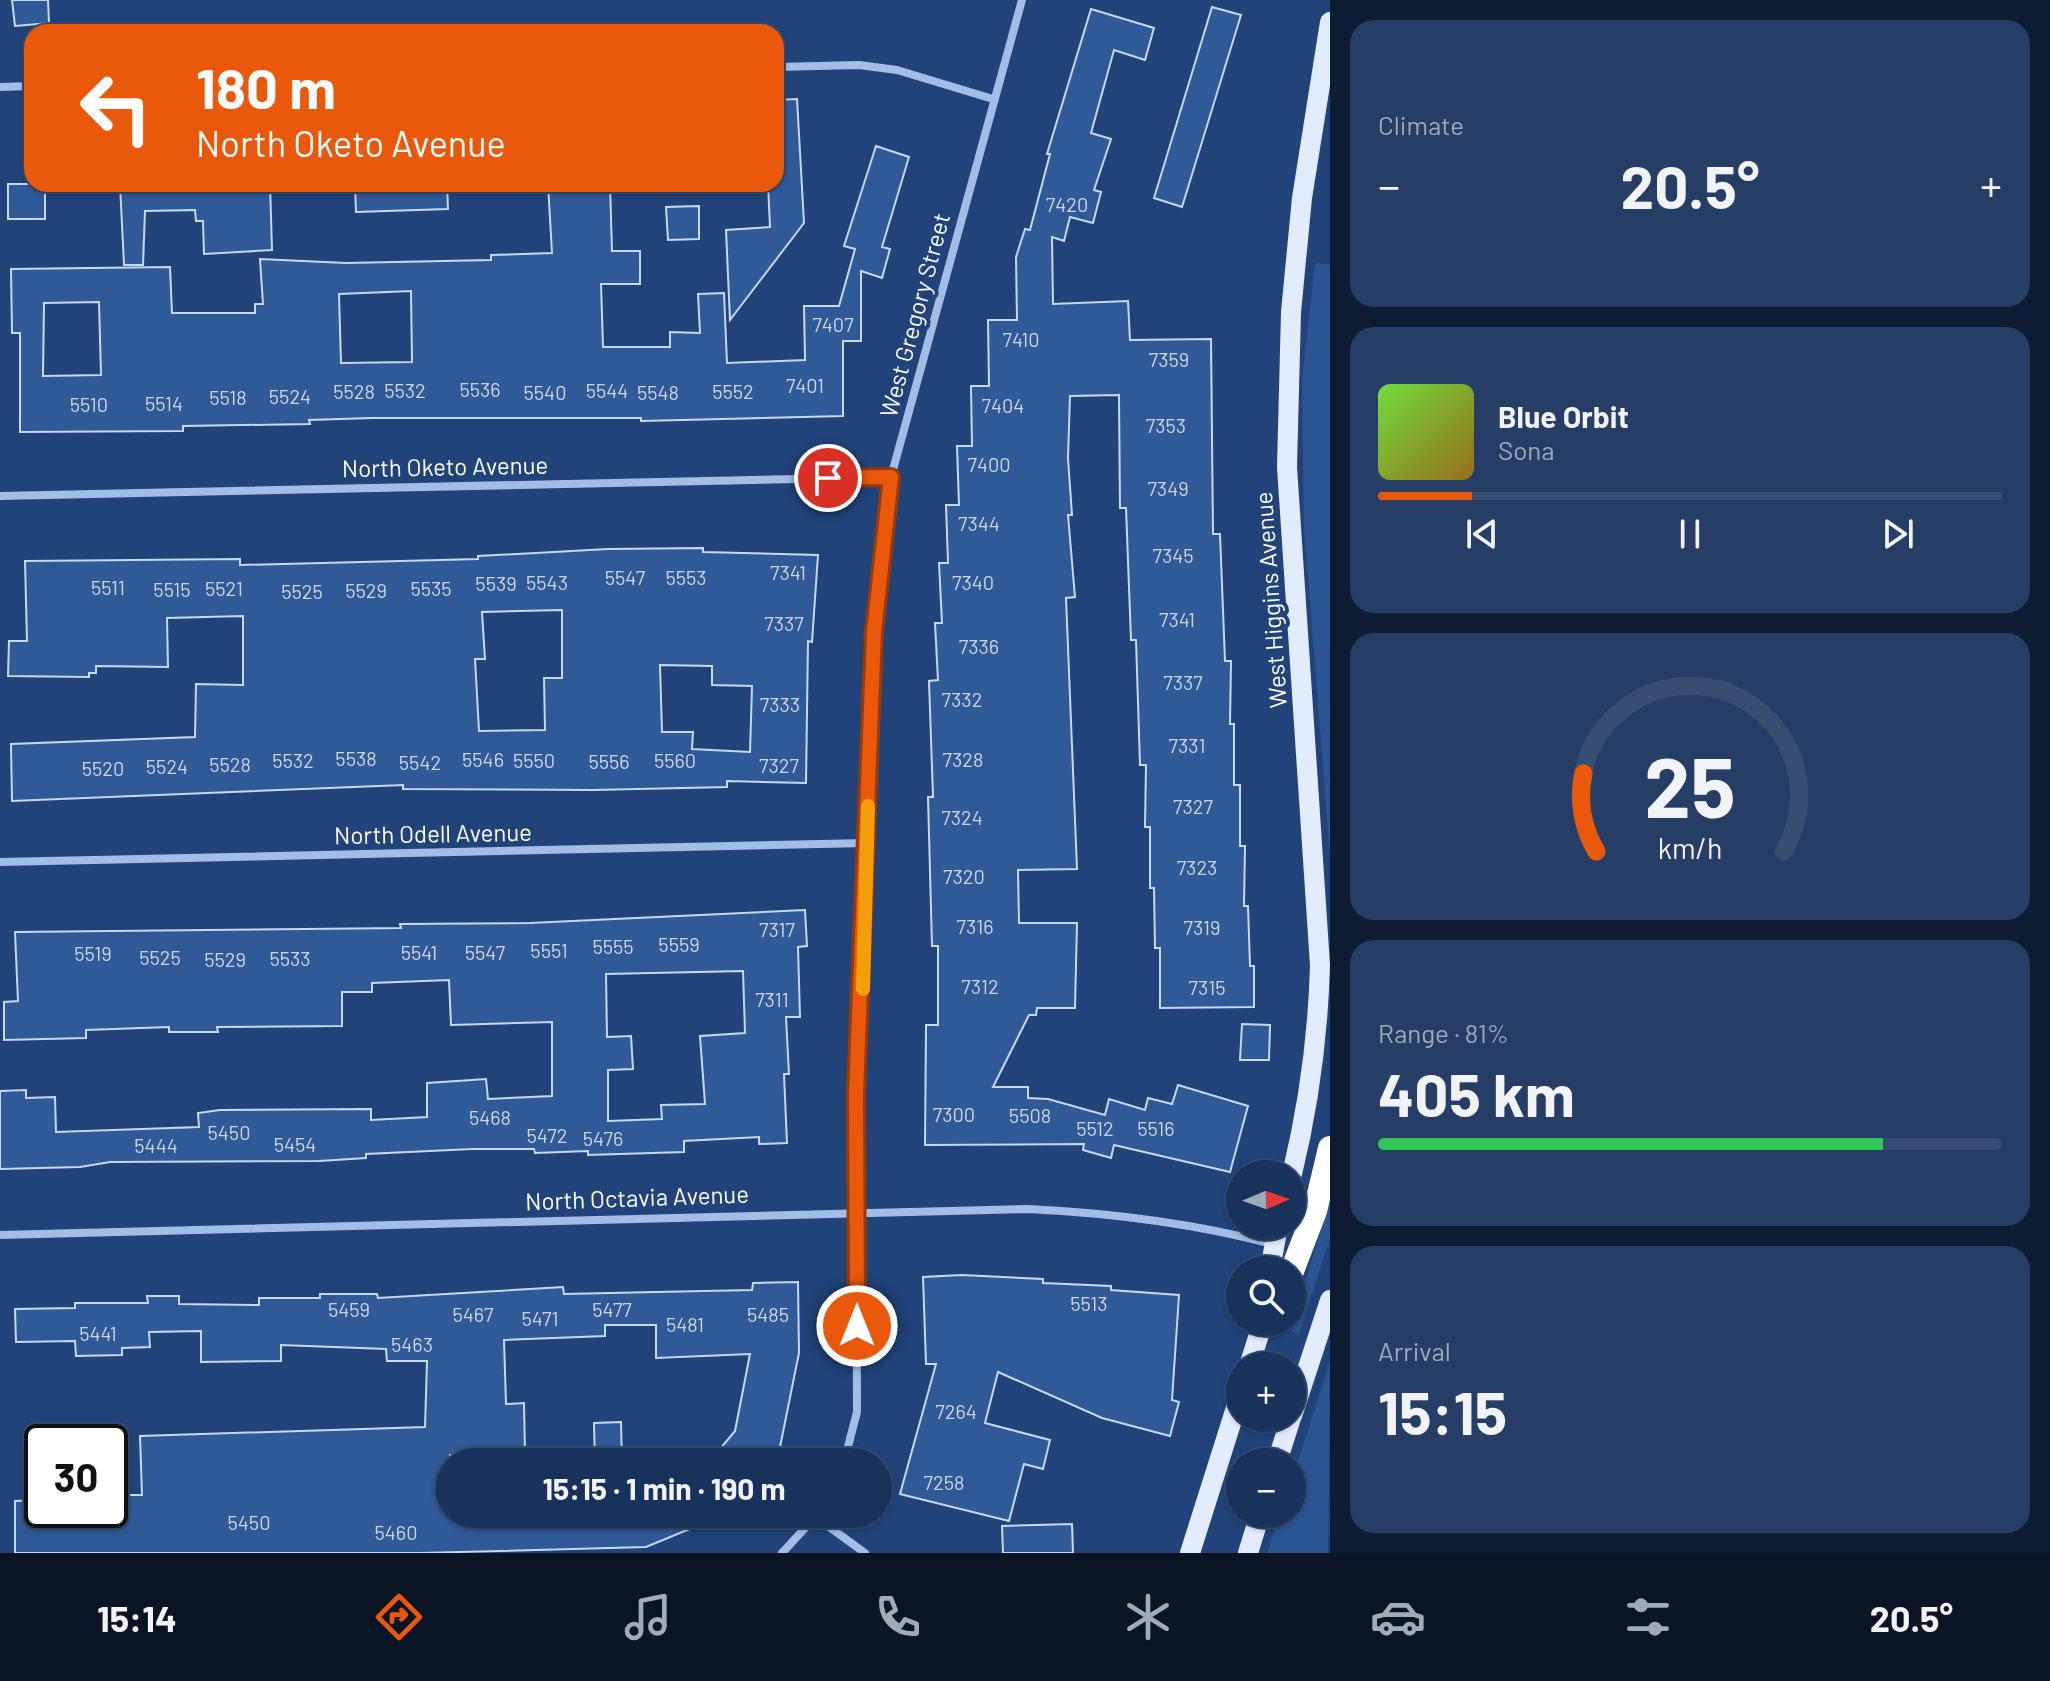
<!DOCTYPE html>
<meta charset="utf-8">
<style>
:root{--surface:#19325c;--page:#263e65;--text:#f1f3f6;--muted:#9faabb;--line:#374d72;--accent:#ea580c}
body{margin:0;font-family:Barlow,sans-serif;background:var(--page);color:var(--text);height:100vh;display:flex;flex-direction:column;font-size:30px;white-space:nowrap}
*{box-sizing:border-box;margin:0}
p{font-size:26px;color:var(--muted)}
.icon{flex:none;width:44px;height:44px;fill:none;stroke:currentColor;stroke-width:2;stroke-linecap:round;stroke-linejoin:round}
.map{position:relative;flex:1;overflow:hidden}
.drawer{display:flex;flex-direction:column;gap:20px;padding:20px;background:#0e1c33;width:720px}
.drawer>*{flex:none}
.top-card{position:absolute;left:24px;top:24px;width:760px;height:168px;border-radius:24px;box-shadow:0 2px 6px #0004,0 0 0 2px var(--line);background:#ea580c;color:#fff;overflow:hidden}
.needle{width:52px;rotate:88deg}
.tools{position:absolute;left:1226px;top:1160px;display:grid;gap:16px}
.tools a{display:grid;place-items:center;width:80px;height:80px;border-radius:50%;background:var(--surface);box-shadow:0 2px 6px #0004,0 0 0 2px var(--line);font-size:40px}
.speed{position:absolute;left:24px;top:1424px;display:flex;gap:16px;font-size:40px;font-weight:700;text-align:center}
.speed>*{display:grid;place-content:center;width:104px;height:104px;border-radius:50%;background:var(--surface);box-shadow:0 2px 6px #0004,0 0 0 2px var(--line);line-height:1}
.speed .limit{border:4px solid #111;border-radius:12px;background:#fff;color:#111}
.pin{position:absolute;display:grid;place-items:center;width:68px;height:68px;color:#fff;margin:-34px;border:4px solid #fff;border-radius:50%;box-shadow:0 2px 8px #0007}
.me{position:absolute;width:88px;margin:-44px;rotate:0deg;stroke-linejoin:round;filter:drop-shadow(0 0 6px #0008)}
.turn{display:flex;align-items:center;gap:28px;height:168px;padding:0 40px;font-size:36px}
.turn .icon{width:104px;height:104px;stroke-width:2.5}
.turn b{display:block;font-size:56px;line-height:68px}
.big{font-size:60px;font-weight:700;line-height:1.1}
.drawer .widget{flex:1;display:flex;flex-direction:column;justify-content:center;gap:12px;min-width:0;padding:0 28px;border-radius:24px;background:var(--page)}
.drawer .dial{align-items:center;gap:0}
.dial svg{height:208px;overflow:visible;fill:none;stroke:var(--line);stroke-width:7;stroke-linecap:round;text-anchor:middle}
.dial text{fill:var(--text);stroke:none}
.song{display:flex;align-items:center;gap:24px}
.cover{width:96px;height:96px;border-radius:12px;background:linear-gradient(135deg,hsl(100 70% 55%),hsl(40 70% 35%))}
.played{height:8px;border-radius:4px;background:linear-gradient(90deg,var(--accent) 15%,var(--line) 15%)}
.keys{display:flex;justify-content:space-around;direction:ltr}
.heat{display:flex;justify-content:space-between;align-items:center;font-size:44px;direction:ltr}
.charge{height:12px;border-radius:6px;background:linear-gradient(90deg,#34c759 81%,var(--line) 0)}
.trip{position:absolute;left:436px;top:1448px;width:456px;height:80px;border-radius:40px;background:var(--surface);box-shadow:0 2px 6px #0004,0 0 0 2px var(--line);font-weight:700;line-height:80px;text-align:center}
.dock{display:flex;height:128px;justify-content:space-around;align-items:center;background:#0a1425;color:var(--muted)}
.dock .icon{width:56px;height:56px}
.dock .selected{color:var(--accent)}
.dock b{font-size:36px;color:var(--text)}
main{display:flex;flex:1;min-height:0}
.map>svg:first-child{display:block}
.green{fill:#2b5492}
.building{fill:#305998;stroke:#c5d8f4;stroke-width:2;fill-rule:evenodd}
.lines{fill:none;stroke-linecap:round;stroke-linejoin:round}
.minor{stroke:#a2bde6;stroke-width:8}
.primary{stroke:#e3ecfd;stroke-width:20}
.motorway{stroke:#fff;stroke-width:24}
.route-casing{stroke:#983908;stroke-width:20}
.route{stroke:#ea580c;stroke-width:14}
.slow{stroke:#f59e0b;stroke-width:14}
.labels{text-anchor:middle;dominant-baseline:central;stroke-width:8;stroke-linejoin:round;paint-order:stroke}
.number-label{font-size:20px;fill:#cbd6e5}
.street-label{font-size:24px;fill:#fff;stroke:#21437a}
</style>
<main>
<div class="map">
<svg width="1330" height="1553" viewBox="0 0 1330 1553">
<rect width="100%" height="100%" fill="#21437a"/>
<path class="green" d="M1315,263L1330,264V855L1304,528L1302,380Z
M1330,1198V1238L1299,1334L1291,1331Z
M1330,1362L1328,1553H1267L1280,1514H1292V1478Z"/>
<path class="building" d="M12,0H48L49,23L15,26Z
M1212,7L1241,15L1182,207L1154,198Z
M1091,9L1154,28L1145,60L1114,50L1091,133L1111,139L1094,190L1101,192L1093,223L1070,217L1064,241L1052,237L1053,304L1128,301L1130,340L1211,339L1213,534H1220L1225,661H1231L1230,724H1234V785H1240V846H1245L1244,906H1248L1250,966H1254V1007L1160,1008V948H1155L1154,888H1150V827H1145L1146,765H1140L1136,640H1131L1126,508H1120L1119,395L1070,396L1068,458L1072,515H1068L1075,597L1066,598L1077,869L1018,870L1019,923H1077L1075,1008H1037L1036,1015H1029L993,1087H1028V1098L1048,1099L1105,1115L1109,1099L1145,1110L1148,1098L1172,1104L1178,1085L1248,1106L1230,1172L1114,1145L1111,1158L1083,1150L1084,1144L925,1145L926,1025H938V946H932L928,797H933L929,681L938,680L935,623H942L939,563H948L946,505H959L957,446H972L971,386H989L988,320H1017L1016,257L1025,229L1030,230L1050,154H1047Z
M797,99L804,223L730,320L726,230L770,227L768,184H776V100Z
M876,146L909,157L882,247L890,249L882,278L861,271V341H843V416L641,421V418H372L309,420L310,424L183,426V431L20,432V333H12L11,269L170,267L172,313H255V304H263L260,259L346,263L491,260V255L552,253L548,184H610L612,251H640V284H601L603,347H670V332L700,333L698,294L724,293L727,363L805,360L804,306H839L855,249L844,246ZM411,291L412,362L341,363L339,294ZM99,302L101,375L43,376L44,303Z
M8,184H45V219H8Z
M120,184H270L272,250L204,254L203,221H196L195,210L145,211L143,265H124Z
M355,184H447L448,209L356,212Z
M699,206V239L668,240L666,207Z
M703,548V552L818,555L812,642L808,641L806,783L727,781V787L593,790L403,789V785L12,801L11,744L195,737L196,684L243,685V616L167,618L168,667L96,666V673H89V677L8,676L9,641H27L25,561L240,559V565L478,559V556L608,549ZM562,610V678H544L545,730L479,731L475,659H485L482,612ZM660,665L712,666V685L752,686L750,752L692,749L693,732H662Z
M805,910L807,946L798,947L800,1017H786L789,1074H784L787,1143L759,1144V1137L684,1141V1152L588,1155V1151L535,1153L534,1149H472L366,1154V1158L319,1161L110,1162L80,1167L0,1169V1091L26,1090V1098L55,1097L56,1132L199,1127L198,1113L220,1110L371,1109V1120L427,1117V1083L486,1079L488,1099L552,1096V1022L451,1025L449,980L372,983V992H342V1026L217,1027L218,1032H169V1027L86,1030V1038L4,1040V1002L18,1001L15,932L401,928L400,924L530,923ZM743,971L745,1033L700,1036L705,1104L661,1105L662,1119L608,1121V1070L633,1069L631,1036L607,1037L606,974Z
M1242,1024L1270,1025L1269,1060H1240Z
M962,1275L1043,1279V1283L1111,1286V1290L1179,1295L1172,1400L1179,1402L1170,1436L1102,1418L998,1372L985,1423L1050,1440L1043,1469L1024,1464L1009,1521L900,1494L936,1364H926L923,1277Z
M798,1282L799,1353L779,1452L771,1462H709L735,1431L750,1354L656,1358V1325H605V1336L504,1340L506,1404L524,1403L525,1454L450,1455V1514H726L646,1547L421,1553H15V1501L42,1500V1510H110V1495H142L140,1436L425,1427L427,1361H387L386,1349L281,1345V1361L201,1362V1331L149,1332L150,1347L122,1348V1355L76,1356L75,1341L16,1342L15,1309L75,1308V1303H148L147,1296H179V1304L259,1305V1298H320V1294H377L378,1298L563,1287L564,1294L656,1292L752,1290L753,1283Z
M621,1422L622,1462H595L594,1423Z
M1072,1524L1073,1553H1003L1002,1526Z"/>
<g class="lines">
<path class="minor" d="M776,67L859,65L897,70L993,99
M0,87L32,86
M0,496L891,477
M0,862L866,843
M0,1235L1028,1209C1110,1213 1193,1223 1272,1244
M844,1462L857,1412L856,1093L874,632L891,477L1022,0
M817,1518L865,1553
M782,1553L818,1514"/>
<path class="primary" d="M1292,1174C1309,1104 1318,1038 1320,965L1287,467L1291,312L1302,198L1330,22
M1270,1270L1278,1226
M1249,1366L1263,1322
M1292,1416L1330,1300
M1277,1462L1291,1418
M1190,1553L1240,1395
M1248,1553L1260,1514"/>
<path class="motorway" d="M1292,1271L1315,1211L1330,1148"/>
</g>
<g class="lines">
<g class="route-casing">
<path id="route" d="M828,478L891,477L874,632L856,1093L857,1326"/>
</g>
<use href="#route" class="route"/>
<path class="slow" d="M863,989L868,806"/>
</g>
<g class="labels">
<g class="number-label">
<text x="1067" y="204">7420</text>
<text x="833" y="324">7407</text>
<text x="1021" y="339">7410</text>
<text x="1169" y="359">7359</text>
<text x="805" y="385">7401</text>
<text x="480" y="389">5536</text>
<text x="405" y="390">5532</text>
<text x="607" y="390">5544</text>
<text x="354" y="391">5528</text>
<text x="733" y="391">5552</text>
<text x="545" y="392">5540</text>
<text x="658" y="392">5548</text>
<text x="290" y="396">5524</text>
<text x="228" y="397">5518</text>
<text x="164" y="403">5514</text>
<text x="89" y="404">5510</text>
<text x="1003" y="405">7404</text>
<text x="1166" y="425">7353</text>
<text x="989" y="464">7400</text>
<text x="1168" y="488">7349</text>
<text x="979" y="523">7344</text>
<text x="1173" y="555">7345</text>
<text x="788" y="572">7341</text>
<text x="625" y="577">5547</text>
<text x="686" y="577">5553</text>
<text x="547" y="582">5543</text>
<text x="973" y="582">7340</text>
<text x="496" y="583">5539</text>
<text x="108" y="587">5511</text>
<text x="224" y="588">5521</text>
<text x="431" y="588">5535</text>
<text x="172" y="589">5515</text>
<text x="366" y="590">5529</text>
<text x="302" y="591">5525</text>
<text x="1177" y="619">7341</text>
<text x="784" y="623">7337</text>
<text x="979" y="646">7336</text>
<text x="1183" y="682">7337</text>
<text x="962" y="699">7332</text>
<text x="780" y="704">7333</text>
<text x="1187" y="745">7331</text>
<text x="356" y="758">5538</text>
<text x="483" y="759">5546</text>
<text x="963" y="759">7328</text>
<text x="293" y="760">5532</text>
<text x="534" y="760">5550</text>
<text x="675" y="760">5560</text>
<text x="609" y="761">5556</text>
<text x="420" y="762">5542</text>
<text x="230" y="764">5528</text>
<text x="779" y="765">7327</text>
<text x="167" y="766">5524</text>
<text x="103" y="768">5520</text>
<text x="1193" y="806">7327</text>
<text x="962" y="817">7324</text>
<text x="1197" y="867">7323</text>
<text x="964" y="876">7320</text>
<text x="975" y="926">7316</text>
<text x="1202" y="927">7319</text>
<text x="777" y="929">7317</text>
<text x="679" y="944">5559</text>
<text x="613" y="946">5555</text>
<text x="549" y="950">5551</text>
<text x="419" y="952">5541</text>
<text x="485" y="952">5547</text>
<text x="93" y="953">5519</text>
<text x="160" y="957">5525</text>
<text x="290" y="958">5533</text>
<text x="225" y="959">5529</text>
<text x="980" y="986">7312</text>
<text x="1207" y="987">7315</text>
<text x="772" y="999">7311</text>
<text x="954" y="1114">7300</text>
<text x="1030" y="1115">5508</text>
<text x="490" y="1117">5468</text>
<text x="1095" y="1128">5512</text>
<text x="1156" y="1128">5516</text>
<text x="229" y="1132">5450</text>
<text x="547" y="1135">5472</text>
<text x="603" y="1138">5476</text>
<text x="295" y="1144">5454</text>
<text x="156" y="1145">5444</text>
<text x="1089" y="1303">5513</text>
<text x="349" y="1309">5459</text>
<text x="612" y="1309">5477</text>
<text x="473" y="1314">5467</text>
<text x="768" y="1314">5485</text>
<text x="540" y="1318">5471</text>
<text x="685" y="1324">5481</text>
<text x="98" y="1333">5441</text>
<text x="412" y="1344">5463</text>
<text x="956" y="1411">7264</text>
<text x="944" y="1482">7258</text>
<text x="249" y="1522">5450</text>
<text x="396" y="1532">5460</text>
</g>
<g class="street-label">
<text transform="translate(914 315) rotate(-75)">West Gregory Street</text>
<text transform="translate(445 466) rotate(-1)">North Oketo Avenue</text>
<text transform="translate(1270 600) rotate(-94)">West Higgins Avenue</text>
<text transform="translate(433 833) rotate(-1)">North Odell Avenue</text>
<text transform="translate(637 1197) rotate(-2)">North Octavia Avenue</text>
</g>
</g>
</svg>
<div class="tools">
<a><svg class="needle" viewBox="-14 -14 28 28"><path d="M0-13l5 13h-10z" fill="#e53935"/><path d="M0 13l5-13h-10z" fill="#9faabb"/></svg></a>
<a><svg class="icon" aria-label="search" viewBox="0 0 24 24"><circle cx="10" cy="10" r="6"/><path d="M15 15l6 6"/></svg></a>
<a>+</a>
<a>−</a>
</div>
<div class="speed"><div class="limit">30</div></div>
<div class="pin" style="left:828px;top:478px;background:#d93025"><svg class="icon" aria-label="arrive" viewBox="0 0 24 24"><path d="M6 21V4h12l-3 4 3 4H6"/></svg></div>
<svg class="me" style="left:857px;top:1326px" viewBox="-20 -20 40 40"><circle r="17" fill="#ea580c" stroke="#fff" stroke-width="3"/><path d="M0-11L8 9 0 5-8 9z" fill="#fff"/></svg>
<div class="trip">15:15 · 1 min · 190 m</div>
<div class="top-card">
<div class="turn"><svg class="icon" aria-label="left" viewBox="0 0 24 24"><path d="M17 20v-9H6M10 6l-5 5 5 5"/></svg><div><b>180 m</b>North Oketo Avenue</div></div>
</div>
</div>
<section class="drawer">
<div class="widget"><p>Climate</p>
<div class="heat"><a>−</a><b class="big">20.5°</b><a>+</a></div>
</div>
<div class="widget">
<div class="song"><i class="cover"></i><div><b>Blue Orbit</b><p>Sona</p></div></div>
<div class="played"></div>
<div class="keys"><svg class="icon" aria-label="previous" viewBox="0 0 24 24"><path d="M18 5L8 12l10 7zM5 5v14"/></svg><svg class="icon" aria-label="pause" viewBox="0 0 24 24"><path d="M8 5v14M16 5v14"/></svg><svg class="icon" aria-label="next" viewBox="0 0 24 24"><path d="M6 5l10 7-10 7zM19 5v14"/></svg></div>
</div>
<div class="widget dial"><svg viewBox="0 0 100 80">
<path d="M14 69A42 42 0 1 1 86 69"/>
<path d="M14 69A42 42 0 0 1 9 39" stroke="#ea580c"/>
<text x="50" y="56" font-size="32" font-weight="700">25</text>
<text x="50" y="72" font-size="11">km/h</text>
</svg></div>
<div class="widget"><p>Range · 81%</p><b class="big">405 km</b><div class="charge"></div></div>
<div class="widget"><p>Arrival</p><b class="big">15:15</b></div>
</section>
</main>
<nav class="dock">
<b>15:14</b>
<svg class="icon selected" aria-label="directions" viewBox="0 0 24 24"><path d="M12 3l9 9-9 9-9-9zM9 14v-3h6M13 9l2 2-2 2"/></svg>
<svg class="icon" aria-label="music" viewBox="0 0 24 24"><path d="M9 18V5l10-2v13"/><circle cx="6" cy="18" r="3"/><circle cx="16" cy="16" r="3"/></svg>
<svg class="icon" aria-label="phone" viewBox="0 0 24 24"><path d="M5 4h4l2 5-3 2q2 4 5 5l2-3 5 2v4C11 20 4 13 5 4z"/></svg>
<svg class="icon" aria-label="climate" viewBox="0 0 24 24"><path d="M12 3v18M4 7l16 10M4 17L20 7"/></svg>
<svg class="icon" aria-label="car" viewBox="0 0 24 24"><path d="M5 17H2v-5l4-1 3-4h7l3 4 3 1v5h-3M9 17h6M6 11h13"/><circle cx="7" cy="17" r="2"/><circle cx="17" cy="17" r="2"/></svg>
<svg class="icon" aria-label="filters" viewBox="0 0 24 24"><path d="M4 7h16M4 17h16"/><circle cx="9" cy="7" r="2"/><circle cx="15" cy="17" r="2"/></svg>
<b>20.5°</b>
</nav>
